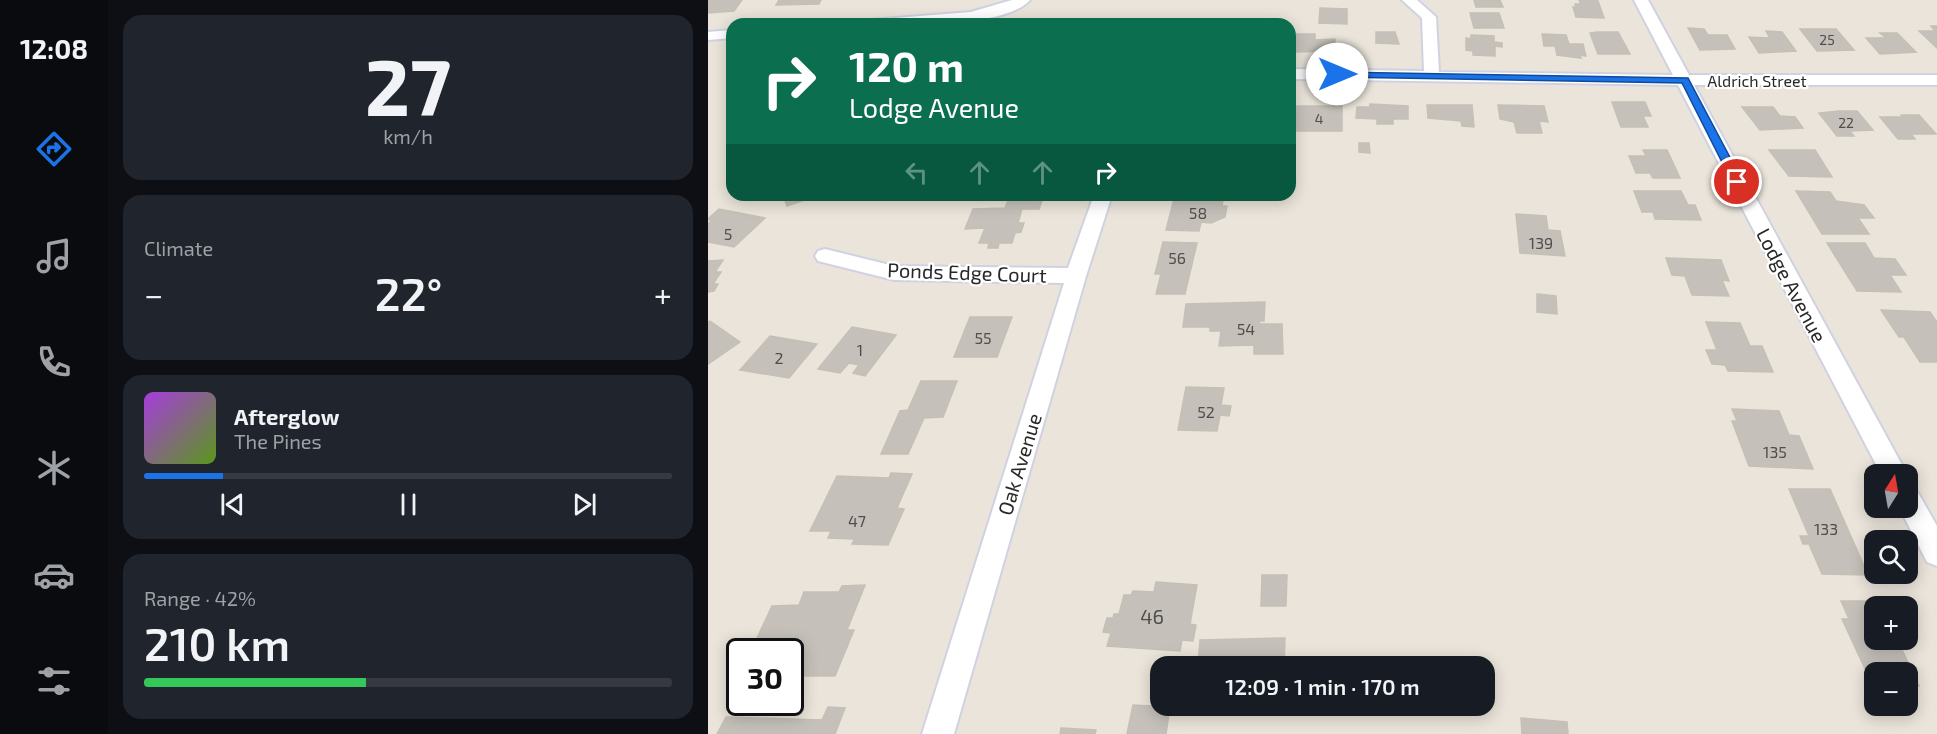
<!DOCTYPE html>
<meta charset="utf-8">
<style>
:root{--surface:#171b24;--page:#20242c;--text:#f1f3f6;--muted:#9ea1a6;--line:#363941;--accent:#1a73e8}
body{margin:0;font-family:"Exo 2",sans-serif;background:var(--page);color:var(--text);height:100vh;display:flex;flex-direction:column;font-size:22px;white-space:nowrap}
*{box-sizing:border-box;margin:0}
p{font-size:20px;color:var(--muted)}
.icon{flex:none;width:33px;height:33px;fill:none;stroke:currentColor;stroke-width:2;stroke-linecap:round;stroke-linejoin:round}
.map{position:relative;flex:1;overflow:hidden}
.drawer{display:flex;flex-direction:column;gap:15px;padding:15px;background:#0d0f14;width:600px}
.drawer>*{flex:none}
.guide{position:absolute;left:18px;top:18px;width:570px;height:183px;border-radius:18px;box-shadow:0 3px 15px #0003;background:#0b6e4f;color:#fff;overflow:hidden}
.needle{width:39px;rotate:11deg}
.fabs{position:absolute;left:1156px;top:464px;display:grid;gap:12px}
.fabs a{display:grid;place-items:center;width:54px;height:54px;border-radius:12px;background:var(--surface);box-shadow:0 3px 15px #0003;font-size:30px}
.speed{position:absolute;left:18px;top:638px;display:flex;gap:12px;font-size:30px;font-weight:700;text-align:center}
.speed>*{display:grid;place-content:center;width:78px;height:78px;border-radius:50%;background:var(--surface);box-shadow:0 3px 15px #0003;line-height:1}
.speed .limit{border:3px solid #111;border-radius:9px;background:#fff;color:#111}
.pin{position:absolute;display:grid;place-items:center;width:51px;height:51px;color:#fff;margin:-26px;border:3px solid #fff;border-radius:50%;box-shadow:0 2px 6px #0007}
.me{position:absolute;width:66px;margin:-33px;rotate:90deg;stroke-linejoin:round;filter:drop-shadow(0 0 4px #0008)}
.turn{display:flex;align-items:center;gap:21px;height:126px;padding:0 24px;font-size:27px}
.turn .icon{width:78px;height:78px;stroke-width:2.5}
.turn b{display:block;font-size:42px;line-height:51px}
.lanes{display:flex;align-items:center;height:57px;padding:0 24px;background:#0003;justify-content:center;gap:30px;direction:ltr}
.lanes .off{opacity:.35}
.big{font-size:45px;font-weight:600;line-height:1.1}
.drawer .widget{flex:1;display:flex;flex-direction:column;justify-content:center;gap:9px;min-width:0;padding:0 21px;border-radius:18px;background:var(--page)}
.drawer .dial{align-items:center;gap:0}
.dial b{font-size:78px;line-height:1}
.song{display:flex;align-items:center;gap:18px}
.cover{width:72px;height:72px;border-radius:9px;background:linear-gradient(135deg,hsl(280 70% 55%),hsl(90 70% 35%))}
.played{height:6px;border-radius:3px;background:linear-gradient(90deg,var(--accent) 15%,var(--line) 15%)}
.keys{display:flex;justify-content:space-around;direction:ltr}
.heat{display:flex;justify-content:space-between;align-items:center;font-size:33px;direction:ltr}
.charge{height:9px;border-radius:4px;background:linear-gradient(90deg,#34c759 42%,var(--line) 0)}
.trip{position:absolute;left:442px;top:656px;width:345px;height:60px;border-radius:18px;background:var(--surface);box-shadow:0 3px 15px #0003;font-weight:600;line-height:60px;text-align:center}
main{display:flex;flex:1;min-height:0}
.tab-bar{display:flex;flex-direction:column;width:108px;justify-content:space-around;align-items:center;background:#090b0e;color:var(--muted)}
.tab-bar .icon{width:42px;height:42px}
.tab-bar .active{color:var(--accent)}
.tab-bar b{font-size:27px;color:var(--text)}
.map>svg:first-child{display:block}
.building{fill:#c5c1ba;stroke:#c5c0b4;stroke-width:1.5}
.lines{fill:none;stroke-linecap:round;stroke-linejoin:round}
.street-casing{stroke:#d0d2e1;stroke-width:4}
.street{fill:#fff;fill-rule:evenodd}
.route{fill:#1a73e8;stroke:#114b97;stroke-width:1.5}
.labels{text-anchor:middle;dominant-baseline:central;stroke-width:4.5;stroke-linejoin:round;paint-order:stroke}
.far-number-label{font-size:14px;fill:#4f4e4c}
.far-street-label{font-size:16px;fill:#282828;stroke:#fff}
.number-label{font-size:16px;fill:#4f4e4c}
.street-label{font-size:20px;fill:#282828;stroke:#fff}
.near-number-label{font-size:20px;fill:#4f4e4c}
</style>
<main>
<nav class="tab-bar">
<b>12:08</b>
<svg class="icon active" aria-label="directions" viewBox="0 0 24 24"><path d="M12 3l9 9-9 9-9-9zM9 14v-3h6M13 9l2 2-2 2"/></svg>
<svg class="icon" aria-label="music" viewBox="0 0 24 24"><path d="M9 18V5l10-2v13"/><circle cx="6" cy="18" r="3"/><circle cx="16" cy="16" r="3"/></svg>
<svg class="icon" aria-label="phone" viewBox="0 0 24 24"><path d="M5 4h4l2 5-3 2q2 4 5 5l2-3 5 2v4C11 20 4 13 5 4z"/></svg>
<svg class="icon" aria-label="climate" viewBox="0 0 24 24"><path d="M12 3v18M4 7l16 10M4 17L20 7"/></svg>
<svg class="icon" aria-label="car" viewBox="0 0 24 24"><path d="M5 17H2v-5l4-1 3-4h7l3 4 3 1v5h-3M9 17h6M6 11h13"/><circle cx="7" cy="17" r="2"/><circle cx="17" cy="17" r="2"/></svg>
<svg class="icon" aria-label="filters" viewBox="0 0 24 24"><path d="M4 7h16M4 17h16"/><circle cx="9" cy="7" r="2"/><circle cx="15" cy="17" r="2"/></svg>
</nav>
<section class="drawer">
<div class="widget dial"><b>27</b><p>km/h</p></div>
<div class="widget"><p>Climate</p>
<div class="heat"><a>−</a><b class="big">22°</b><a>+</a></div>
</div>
<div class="widget">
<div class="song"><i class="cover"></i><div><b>Afterglow</b><p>The Pines</p></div></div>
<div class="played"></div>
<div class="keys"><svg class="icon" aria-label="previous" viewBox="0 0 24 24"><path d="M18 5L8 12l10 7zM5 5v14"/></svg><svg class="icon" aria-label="pause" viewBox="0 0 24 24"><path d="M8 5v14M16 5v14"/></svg><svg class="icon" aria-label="next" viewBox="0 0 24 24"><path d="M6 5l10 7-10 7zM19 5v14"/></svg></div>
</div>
<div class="widget"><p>Range · 42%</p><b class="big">210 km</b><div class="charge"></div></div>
</section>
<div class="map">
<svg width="1229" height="734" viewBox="0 0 1229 734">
<rect width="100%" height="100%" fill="#eae4da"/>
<path class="building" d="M0,0H34L26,11L0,13Z
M71,0H113L111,4L68,5Z
M766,0H792L795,7H768Z
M871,0L890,1L896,18L868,17L865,7L868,8L867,4H873Z
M612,8L639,9V24L611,23Z
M762,13H791L796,28H766Z
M1223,26H1229V48L1211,31H1227Z
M980,28L996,29L1000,35H1019L1027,49L992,50Z
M1092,29H1128L1146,50L1109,51Z
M1058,31L1074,32L1088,51L1051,53L1041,37L1062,38Z
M668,32H687L691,44L668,43Z
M889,32H910L922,54H890L882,33Z
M1172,33H1189L1208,52L1172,54L1158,38H1178Z
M588,34H607V40L627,39V51L587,52Z
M834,34L858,35L861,44H875L878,56L872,55L873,58L849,55L847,46H836Z
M763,35L786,36V42L794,43V47L787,46V56L765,55V51L758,50V38L763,39Z
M904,102H937L943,116H935L940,127H913Z
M662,104L700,106V119H685V124H669V119L648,118L649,107H662Z
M719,105H764L766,127L754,126L753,121L720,118Z
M790,105L836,106L840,122L831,121L834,133H809L806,122L792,119Z
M589,106H634V131H587Z
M1034,107H1065L1072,116L1087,117L1095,128L1052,130Z
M1131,111H1149L1165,130L1142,131L1146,136H1129L1111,113Z
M1193,115H1211L1228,134H1203L1207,139H1190L1172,117H1194Z
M651,143H661L662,153L651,152Z
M935,150H959L972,178H945L942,173H928L921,156H938Z
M1061,150H1107L1124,177L1081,176Z
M926,191H973L980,205H987L993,220L947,219L945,212H934Z
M1088,191L1122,192L1128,201L1156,205L1166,218H1150L1161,234H1114Z
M75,195H111L79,206Z
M302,195H336L331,209H314L310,223H316L313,232L307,233L304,243H291L290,248H280L281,243H271L277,228L257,229L265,209L297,208Z
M467,195H516L514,206H519L517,217L503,223L493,222L491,231L458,230Z
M11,209L57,218L26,247L0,242V224L3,221L0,219Z
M808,214L838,216L840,230L852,231L857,256L812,253Z
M455,242L489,243L477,294H448L453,274H447Z
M1119,243H1157L1166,258L1187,259L1198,275H1182L1193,292L1149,291Z
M958,258L1013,260L1021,281L1014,280L1021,296L984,295L977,276L964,275Z
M15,260L7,272H13L5,284H10L6,291L0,292V261Z
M829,294L848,296L849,314L829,312Z
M557,302L556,321H552L551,324H574L575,354H546V345L511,346L513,331H502V327H475L478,304Z
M1173,310L1222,312L1229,322V362H1212L1196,337H1191Z
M262,317H304L289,357H246Z
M2,321L32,342L0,364V322Z
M998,322L1032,323L1042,346H1054L1065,372L1020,371L1017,365L1004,364L998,350H1009Z
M144,327L188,335L157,376L145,373L151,365L141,363L132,373L110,369Z
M62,336L109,344L81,378L32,370Z
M213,381H249L235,417L216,418L200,454H173L192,411L200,410Z
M478,387L516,388L513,405L523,406L521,416L512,415L509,431L470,430Z
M1024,409L1071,411L1081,435L1091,436L1105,469L1041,466L1024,421H1029Z
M183,473L204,474L189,508L196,509L180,545L144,544L147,539L120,538L123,531H102L129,476L181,478Z
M1081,489H1122L1160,575L1114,574L1101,544H1095L1092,536H1101Z
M554,575H579L578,606H553Z
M448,582L489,585L482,624L488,625L485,641L474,640L472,651L399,646L403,633L395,632L399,618H405L406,614H411L416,595H423L425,591L446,592Z
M157,585L139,630H146L127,676H89L93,668H82V651H43L64,606L91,605L96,592H131L134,586Z
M1133,601H1170L1172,606H1167V639H1189L1211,686H1200V672H1167V686H1165L1134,619H1141Z
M577,638L576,666H490L492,640Z
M425,705L462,707L458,734H419Z
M120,707L137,708L127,734H9L18,717L114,720Z
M813,718L859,722L860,734H814Z
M353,728L388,730L387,734H352Z"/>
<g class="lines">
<g class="street-casing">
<path id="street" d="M304,0H322C296,29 193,24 155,24L162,20L263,12Z
M694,0H709L728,17L731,72L965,75L926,0H940L981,75H1229V85H986L1199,474H1173L970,85L582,79V69L716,71L714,18Z
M24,30V38L0,40V32Z
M386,195H404L378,276L246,734H214L356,283L186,280L110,261L107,256L110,251L117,249L186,266L360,268Z
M1200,487L1209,491L1229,526V566L1219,562L1191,507H1200Z"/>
</g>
<use href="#street" class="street"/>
</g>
<path class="route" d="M626,72L980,78L1035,182L1029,185L1024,182L974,83L629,77L626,76Z"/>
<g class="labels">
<g class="far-number-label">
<text x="1119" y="39">25</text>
<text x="611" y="118">4</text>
<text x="1138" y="122">22</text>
</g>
<g class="far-street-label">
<text x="1049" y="80">Aldrich Street</text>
</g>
<g class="number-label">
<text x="490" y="212">58</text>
<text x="20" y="233">5</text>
<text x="833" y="242">139</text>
<text x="469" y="257">56</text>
<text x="538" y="328">54</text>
<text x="275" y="337">55</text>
<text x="152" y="349">1</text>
<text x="71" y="357">2</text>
<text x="498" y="411">52</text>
<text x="1067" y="451">135</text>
<text x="149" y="520">47</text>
<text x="1118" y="528">133</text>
</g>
<g class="street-label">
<text transform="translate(259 272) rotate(2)">Ponds Edge Court</text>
<text transform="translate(1084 285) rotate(62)">Lodge Avenue</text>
<text transform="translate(311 464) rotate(-73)">Oak Avenue</text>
</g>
<g class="near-number-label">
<text x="444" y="616">46</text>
</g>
</g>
</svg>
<div class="fabs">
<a><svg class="needle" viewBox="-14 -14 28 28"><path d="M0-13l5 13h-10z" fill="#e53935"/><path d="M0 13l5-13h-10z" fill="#9ea1a6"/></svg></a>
<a><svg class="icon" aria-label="search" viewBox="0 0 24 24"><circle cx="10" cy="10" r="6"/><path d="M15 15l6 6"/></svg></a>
<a>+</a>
<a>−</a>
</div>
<div class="speed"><div class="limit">30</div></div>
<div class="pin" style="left:1029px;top:182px;background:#d93025"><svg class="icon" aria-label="arrive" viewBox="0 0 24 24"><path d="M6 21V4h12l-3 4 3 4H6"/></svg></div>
<svg class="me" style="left:629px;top:74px" viewBox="-20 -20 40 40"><circle r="19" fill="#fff"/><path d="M0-13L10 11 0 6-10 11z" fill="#1a73e8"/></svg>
<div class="trip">12:09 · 1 min · 170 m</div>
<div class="guide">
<div class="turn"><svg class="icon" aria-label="right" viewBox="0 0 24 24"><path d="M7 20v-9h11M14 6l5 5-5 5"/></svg><div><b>120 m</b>Lodge Avenue</div></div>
<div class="lanes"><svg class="icon off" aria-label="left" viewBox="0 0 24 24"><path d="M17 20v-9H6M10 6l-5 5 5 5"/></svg><svg class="icon off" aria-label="ahead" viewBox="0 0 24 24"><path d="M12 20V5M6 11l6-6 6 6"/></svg><svg class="icon off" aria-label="ahead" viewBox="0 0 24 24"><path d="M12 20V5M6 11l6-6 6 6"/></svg><svg class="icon" aria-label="right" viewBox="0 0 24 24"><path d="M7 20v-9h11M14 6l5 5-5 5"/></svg></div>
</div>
</div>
</main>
